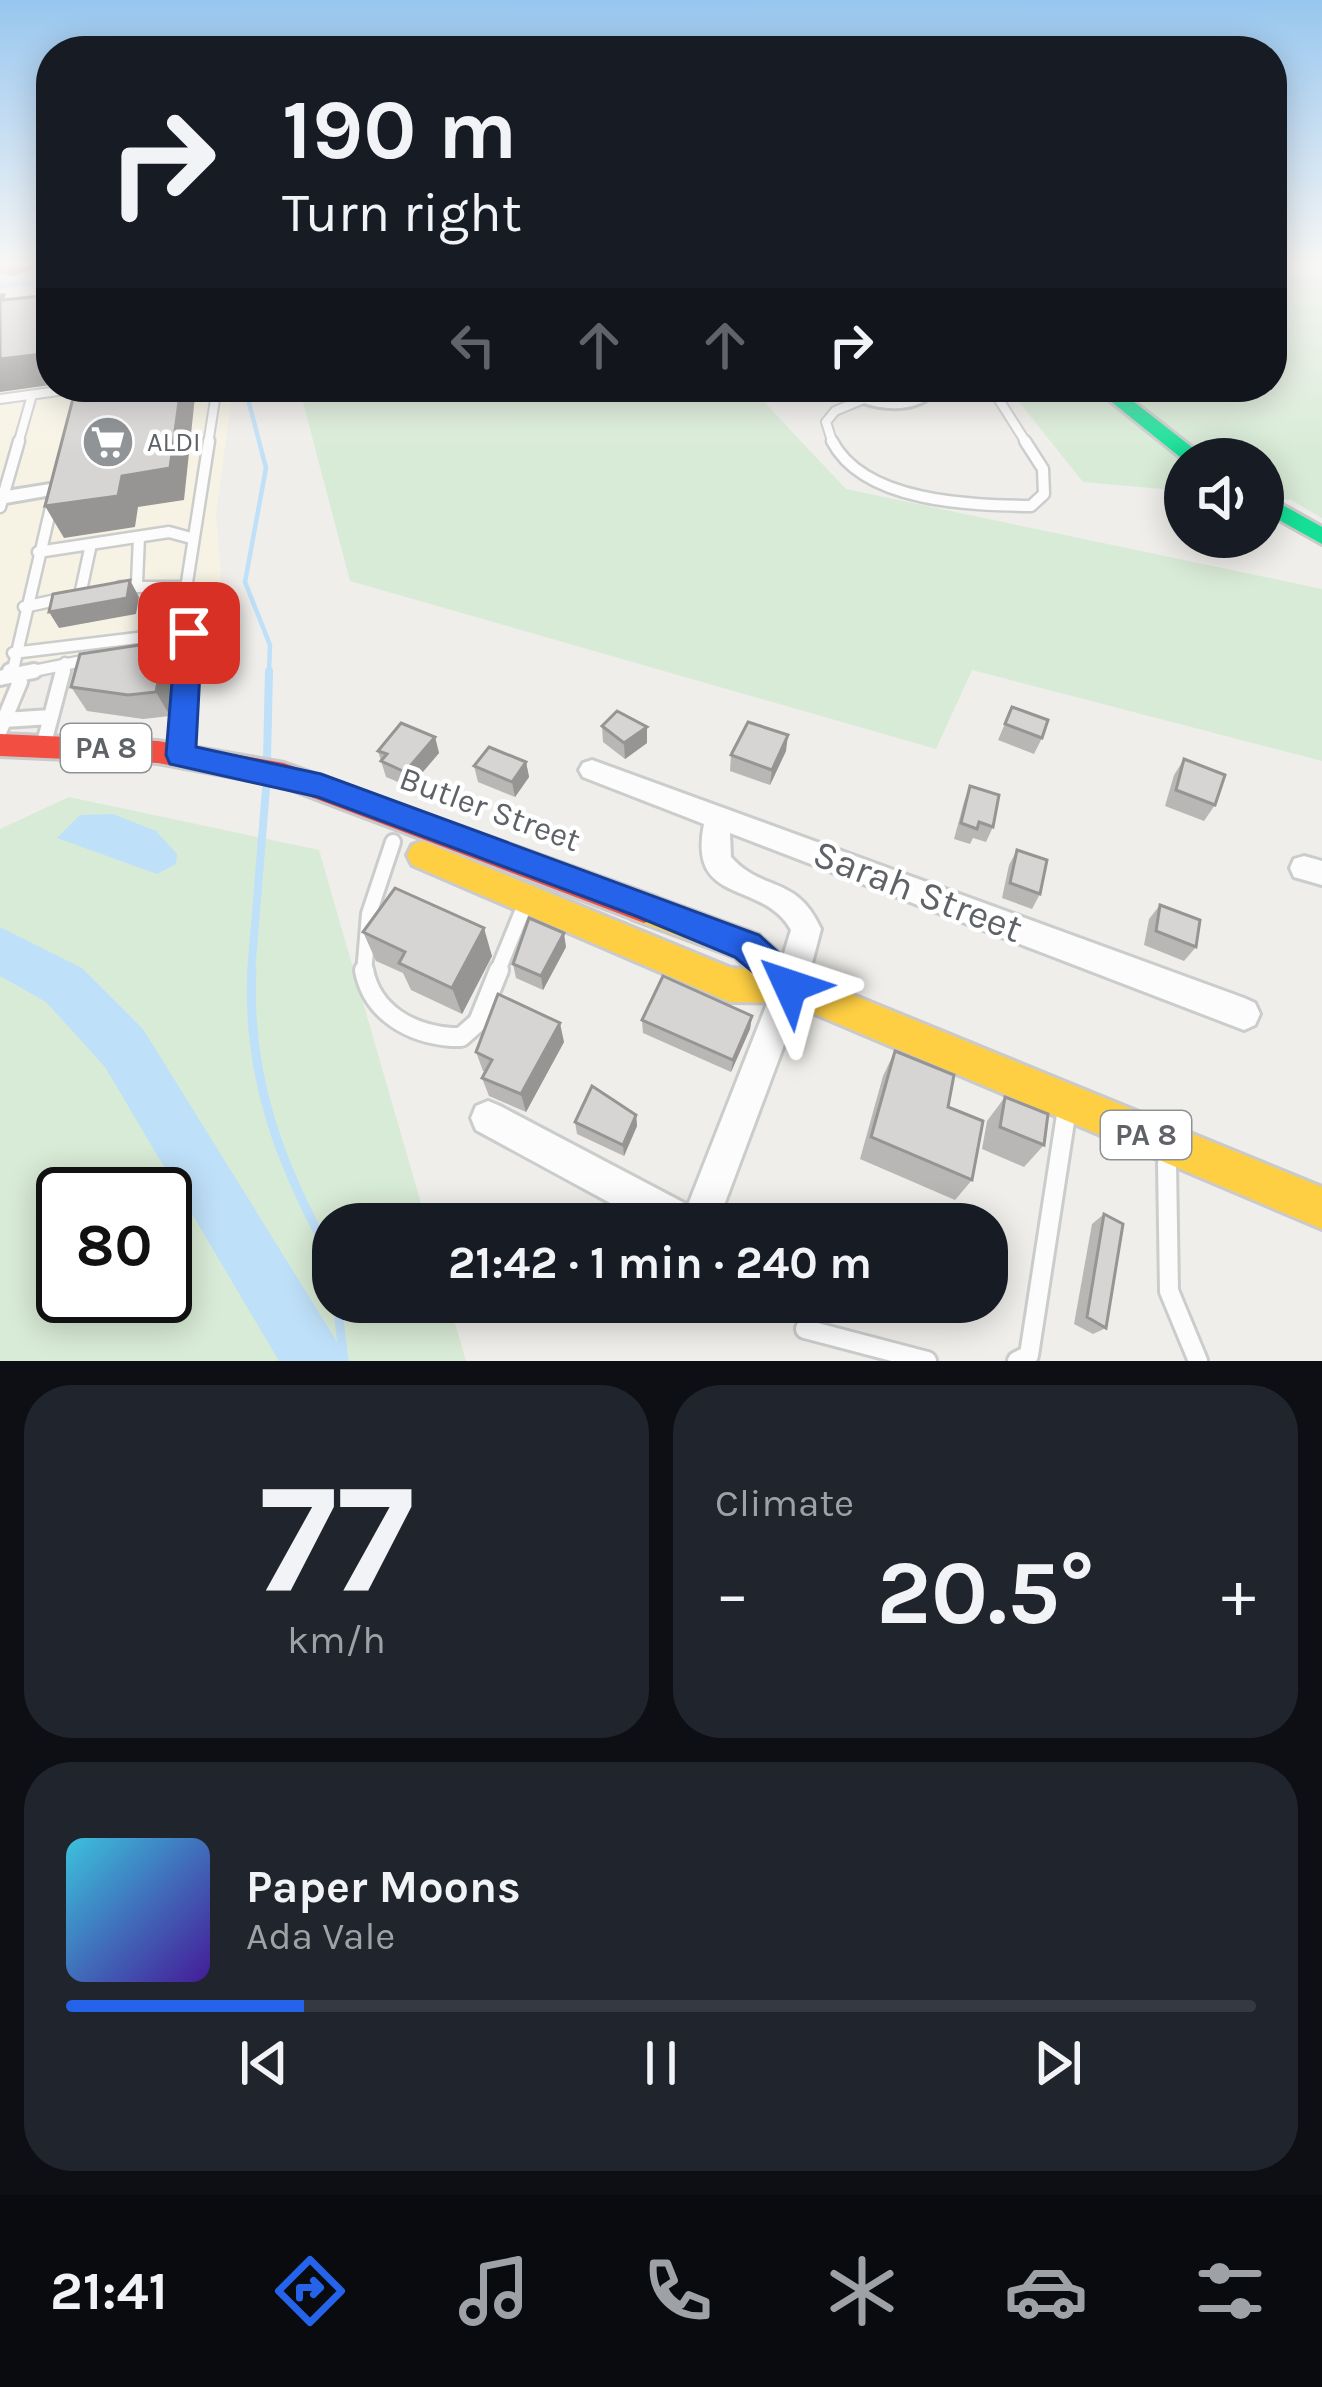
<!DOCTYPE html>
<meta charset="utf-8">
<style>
:root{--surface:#171b24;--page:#20242c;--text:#f1f3f6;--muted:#9ea1a6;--line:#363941;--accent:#2563eb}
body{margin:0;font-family:Karla,sans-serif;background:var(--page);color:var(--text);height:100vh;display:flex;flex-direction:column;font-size:45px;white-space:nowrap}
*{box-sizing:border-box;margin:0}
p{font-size:39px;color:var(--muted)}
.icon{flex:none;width:66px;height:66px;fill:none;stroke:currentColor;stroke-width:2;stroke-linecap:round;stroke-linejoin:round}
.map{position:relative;height:1361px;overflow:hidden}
.panel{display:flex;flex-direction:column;gap:24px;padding:24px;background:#0d0f14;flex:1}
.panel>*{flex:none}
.guide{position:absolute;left:36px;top:36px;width:1251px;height:366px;border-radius:48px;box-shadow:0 6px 30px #0003;background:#171b24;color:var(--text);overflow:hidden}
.buttons{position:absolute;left:1164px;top:438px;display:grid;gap:24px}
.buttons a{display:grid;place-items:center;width:120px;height:120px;border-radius:50%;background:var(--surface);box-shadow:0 6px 30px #0003;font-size:60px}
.speed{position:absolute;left:36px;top:1167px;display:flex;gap:24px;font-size:60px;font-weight:700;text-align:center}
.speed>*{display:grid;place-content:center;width:156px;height:156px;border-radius:50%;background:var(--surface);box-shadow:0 6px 30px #0003;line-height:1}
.speed .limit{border:6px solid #111;border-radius:18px;background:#fff;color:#111}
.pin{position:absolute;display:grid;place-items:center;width:102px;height:102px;color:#fff;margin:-51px;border-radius:24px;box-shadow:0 6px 18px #0006}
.me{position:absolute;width:132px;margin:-66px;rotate:312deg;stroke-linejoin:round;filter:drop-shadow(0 0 9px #0008)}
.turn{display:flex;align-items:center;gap:42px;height:252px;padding:0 48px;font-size:54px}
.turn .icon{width:156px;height:156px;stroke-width:2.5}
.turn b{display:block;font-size:84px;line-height:102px}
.lanes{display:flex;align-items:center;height:114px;padding:0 48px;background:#0003;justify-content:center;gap:60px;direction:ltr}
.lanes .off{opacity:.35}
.big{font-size:90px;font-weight:700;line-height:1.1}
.panel .card{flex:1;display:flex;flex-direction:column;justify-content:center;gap:18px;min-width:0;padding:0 42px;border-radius:48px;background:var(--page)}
.panel .dial{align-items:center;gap:0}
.dial b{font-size:156px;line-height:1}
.song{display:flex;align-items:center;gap:36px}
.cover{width:144px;height:144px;border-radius:18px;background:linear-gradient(135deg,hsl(190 70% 55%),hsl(260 70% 35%))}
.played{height:12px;border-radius:6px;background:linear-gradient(90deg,var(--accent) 20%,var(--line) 20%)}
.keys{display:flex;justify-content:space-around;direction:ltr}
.heat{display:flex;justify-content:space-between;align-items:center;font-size:66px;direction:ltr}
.panel .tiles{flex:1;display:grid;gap:24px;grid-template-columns:1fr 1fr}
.card:last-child{grid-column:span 2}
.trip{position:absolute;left:312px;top:1203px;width:696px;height:120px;border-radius:48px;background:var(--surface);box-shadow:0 6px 30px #0003;font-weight:700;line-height:120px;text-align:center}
.menu{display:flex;height:192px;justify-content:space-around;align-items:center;background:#090b0e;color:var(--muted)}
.menu .icon{width:84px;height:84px}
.menu .on{color:var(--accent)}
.menu b{font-size:54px;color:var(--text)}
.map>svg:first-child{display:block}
.commercial{fill:#f7f3e4}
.green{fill:#d8ebd6;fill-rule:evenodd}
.water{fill:#bfe0f9}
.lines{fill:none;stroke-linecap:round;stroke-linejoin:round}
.stream-far2{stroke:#bfe0f9;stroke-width:4.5}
.stream-far1{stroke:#bfe0f9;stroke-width:8}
.stream{stroke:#bfe0f9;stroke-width:9}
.river{fill:#bfe0f9;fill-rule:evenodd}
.lane-far3-casing{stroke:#cbcccc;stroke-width:12}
.lane-far2-casing{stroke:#cbcccc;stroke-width:15}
.lane-far1-casing{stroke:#cbcccc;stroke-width:20}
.lane-casing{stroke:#cbcccc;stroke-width:24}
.street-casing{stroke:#cbcccc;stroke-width:6}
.fast-casing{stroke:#cacacb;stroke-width:6}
.slow-casing{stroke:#cacacb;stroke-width:6}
.jam-casing{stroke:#cacacb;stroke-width:6}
.lane-far3{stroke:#fdfcfc;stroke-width:8}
.lane-far2{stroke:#fdfcfc;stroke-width:10}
.lane-far1{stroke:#fdfcfc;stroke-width:14}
.lane{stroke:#fdfcfc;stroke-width:18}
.street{fill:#fdfcfc;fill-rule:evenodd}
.fast{fill:#16e098;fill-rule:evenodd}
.slow{fill:#ffcf43;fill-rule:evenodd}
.jam{fill:#f24e42;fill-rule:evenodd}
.wall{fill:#b8b7b5}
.shaded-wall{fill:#969594}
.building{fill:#d6d5d3;stroke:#969594;stroke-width:3}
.route{fill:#2563eb;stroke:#184099;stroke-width:3}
.labels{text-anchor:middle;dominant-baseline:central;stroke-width:9;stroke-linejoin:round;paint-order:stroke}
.far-poi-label{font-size:27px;fill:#5f6368;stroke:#fff;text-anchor:start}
.shield{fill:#fff;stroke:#8f9295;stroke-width:3}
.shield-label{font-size:30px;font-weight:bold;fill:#5f6368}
.street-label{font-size:33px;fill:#5f6368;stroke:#fff}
.near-street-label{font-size:39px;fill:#5f6368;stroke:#fff}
</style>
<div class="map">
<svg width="1322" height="1361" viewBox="0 0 1322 1361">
<rect width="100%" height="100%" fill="#efeeea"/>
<path class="commercial" d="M51,289V387H233L216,513L225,634L38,661L14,733H0V294Z"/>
<path class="green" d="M1272,265H1322V518L1291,500L1263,497V459H1185V491L1083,482L1007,387H1272Z
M299,387H750L846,489L1322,589V761L972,670L936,749L350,581Z
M69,797L319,850L427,1224H333V1302H449L466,1361H0V829ZM63,1194H165V1296H63Z"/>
<path class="water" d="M113,814L156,831L177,854L176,864L157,874L57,838L80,815Z"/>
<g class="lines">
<path class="stream-far2" d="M0,286L51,281
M251,387L248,399L266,468L245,582L270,645L269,674"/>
<path class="stream-far1" d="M267,758L269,671
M251,973L266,789"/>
<path class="stream" d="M252,970C246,1079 282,1168 333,1261
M337,1302L344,1361"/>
<path class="river" d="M0,927L82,968L143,1029L349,1361H279L105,1067L46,1002L0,976Z"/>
<g class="lane-far3-casing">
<path id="lane-far3" d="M991,387L1027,444
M0,399L80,388L78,398
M18,444L32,395
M208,444L217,387
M833,444L826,422L835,411L866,398"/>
</g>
<g class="lane-far2-casing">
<path id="lane-far2" d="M832,441C864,503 971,505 1031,506L1044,494L1043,469L1025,441
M0,507L19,441
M38,552L169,532L191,538
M137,583L139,537
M120,587H185
M80,595L91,544
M24,607L65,598
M154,648L190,647L188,674
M13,653L162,635L181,621L209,441
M12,674L53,499
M19,674L92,659
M62,674L65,663"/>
</g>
<g class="lane-far1-casing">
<path id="lane-far1" d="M0,678L34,671
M4,720L51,717
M0,730L20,682L10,671
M44,743L63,671
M181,751L188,671
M364,973L369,914L393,842
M497,973L524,907"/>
</g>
<g class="lane-casing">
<path id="lane" d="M364,970C372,1013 411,1034 452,1037H461L478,1022L499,970
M1167,1164L1169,1291L1198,1361
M805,1329L927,1361
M1017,1361L1029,1355L1066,1115"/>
</g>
<g class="street-casing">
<path id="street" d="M854,387H870L873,395C901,403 917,387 942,387C921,412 889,412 860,402Z
M56,483L66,489L63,493L0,504V492Z
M592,760L1244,998L1255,1003L1260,1014L1255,1025L1244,1030L730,833L731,857C763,893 796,874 821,929L806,986L717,1224H649L476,1130L471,1118L476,1106L488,1101L500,1106L688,1205L774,986L791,930C763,879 687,907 704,824L583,777L579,770L583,763Z
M1304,856L1322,861V885L1294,877L1290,868L1294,859Z"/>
</g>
<g class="fast-casing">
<path id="fast" d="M1093,387H1115L1207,459L1185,461Z
M1263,494L1322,527V544L1263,511Z"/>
</g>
<g class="slow-casing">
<path id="slow" d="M423,841L731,968L747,969L735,957L632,919L627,908L632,897L644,893L759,935L802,974L1322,1187V1229L789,1003L730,1002L718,997L412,865L407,855L412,845Z"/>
</g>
<g class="jam-casing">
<path id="jam" d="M0,734L158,741L284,763L656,897L661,908L656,919L644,923L282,786L158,763L0,756Z"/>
</g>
<use href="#lane-far3" class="lane-far3"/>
<use href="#lane-far2" class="lane-far2"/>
<use href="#lane-far1" class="lane-far1"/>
<use href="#lane" class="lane"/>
<use href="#street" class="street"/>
<use href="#fast" class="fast"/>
<use href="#slow" class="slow"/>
<use href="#jam" class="jam"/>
</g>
<path class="wall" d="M0,265H49L11,276L0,274Z
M166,641L179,665L170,716L143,719L87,711L71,687Z
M1012,707L1042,738L1034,754L998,740Z
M602,726L647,743L625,759L603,742Z
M435,737L439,753L410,787L386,777L378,751Z
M786,751L770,785L730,771L731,755Z
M1184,759L1215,805L1204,821L1165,806L1174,775Z
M526,762L529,777L515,797L478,782L474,766Z
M970,786L993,827L986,842L973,838L970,844L954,839L964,802Z
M1017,850L1040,894L1032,909L1002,898L1009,865Z
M1160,905L1196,947L1184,961L1144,945L1149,919Z
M363,932L492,956L462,1014L411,990L403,973L376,961Z
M566,947L543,990L516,978L513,964Z
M752,1016L750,1029L731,1072L643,1033L642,1020Z
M564,1042L526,1112L489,1096L482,1078L485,1072L483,1071L476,1052Z
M895,1051L948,1107L972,1180L955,1200L860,1159L883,1076Z
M1005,1097L1044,1145L1024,1167L982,1149L987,1121Z
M636,1115L637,1126L624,1156L577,1134L575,1122Z
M1104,1214L1106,1328L1093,1334L1074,1324L1092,1224Z"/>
<path class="shaded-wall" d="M5,265H49L11,276Z
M51,353V385L0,392V359Z
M181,387H196L184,500L138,507L135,527L64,538L45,506L122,476Z
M130,580L139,597L136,614L59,628L49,612Z
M166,641L179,665L170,716L156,692Z
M647,727V743L625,759L624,743Z
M788,735L786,751L770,785L772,770Z
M435,737L439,753L410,787L405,772Z
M526,762L529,777L515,797L512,782Z
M484,928L492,956L462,1014L452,988Z
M564,933L566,947L543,990L541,976Z
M752,1016L750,1029L731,1072L733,1060Z
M560,1023L564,1042L526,1112L521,1094Z
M636,1115L637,1126L624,1156L623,1145Z"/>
<path class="building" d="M0,295H4L2,300L51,295V353L0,359Z
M76,387H181L170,468L122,476L118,496L45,506Z
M130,580L127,598L49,612L53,594Z
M166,641L156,692L128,695L71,687L80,654Z
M1012,707L1048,720L1042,738L1005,724Z
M617,711L647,727L624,743L602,726Z
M748,722L788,735L772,770L731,755Z
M401,723L435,737L405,772L381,761L387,754L378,751Z
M489,747L526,762L512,782L474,766Z
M1184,759L1225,775L1215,805L1176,790Z
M970,786L999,795L993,827L979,822L977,829L961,823Z
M1017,850L1047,860L1040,894L1010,883Z
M395,888L484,928L452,988L399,963L405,952L363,932Z
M1160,905L1200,920L1196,947L1156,931Z
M529,918L564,933L541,976L513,964Z
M663,976L752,1016L733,1060L642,1020Z
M498,994L560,1023L521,1094L482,1078L492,1060L476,1052Z
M895,1051L954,1075L948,1107L983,1121L972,1180L871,1137Z
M592,1086L636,1115L623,1145L575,1122Z
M1005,1097L1048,1114L1044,1145L1000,1127Z
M1104,1214L1123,1224L1106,1328L1087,1317Z"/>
<linearGradient id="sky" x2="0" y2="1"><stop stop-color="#97c6ef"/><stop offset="0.58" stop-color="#f8f7f6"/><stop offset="1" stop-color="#f8f7f6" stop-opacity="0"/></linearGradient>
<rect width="1322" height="456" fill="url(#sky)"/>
<path class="route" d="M189,624L202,633L196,747L321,774L759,935L802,974L808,986L802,998L790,1003L735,957L636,916L318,797L170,764L166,755L176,633Z"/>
<defs>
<g id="supermarket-disc" transform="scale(2.7)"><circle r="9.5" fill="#919496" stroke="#fff"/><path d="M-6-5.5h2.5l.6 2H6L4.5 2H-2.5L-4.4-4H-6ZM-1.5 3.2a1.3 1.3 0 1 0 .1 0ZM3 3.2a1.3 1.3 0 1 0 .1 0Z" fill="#fff"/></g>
</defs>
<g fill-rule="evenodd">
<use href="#supermarket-disc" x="108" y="442"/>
</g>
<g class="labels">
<g class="far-poi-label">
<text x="147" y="442">ALDI</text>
</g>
<g class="shield">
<rect x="61" y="724" width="90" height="48" rx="9"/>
<rect x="1101" y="1111" width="90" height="48" rx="9"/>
</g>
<g class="shield-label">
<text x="106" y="748">PA 8</text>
<text x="1146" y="1135">PA 8</text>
</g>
<g class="street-label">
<text transform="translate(490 809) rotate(20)">Butler Street</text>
</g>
<g class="near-street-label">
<text transform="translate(918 891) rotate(21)">Sarah Street</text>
</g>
</g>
</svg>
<div class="buttons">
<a><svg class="icon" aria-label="sound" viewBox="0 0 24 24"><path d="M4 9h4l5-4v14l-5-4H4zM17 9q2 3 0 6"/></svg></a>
</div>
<div class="speed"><div class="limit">80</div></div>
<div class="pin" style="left:189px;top:633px;background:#d93025"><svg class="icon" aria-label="arrive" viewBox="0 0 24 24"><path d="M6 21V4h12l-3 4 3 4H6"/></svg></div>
<svg class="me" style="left:790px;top:986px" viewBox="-20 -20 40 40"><path d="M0-17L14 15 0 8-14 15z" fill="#2563eb" stroke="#fff" stroke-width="4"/></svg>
<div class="trip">21:42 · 1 min · 240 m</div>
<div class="guide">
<div class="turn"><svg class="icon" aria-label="right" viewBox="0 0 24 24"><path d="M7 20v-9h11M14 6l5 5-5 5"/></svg><div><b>190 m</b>Turn right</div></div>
<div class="lanes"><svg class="icon off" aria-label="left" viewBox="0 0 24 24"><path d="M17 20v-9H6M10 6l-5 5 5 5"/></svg><svg class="icon off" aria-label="ahead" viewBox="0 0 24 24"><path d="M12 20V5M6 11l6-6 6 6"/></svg><svg class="icon off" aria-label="ahead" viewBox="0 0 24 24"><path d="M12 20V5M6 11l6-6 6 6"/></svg><svg class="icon" aria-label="right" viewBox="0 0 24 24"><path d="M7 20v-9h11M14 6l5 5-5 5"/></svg></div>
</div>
</div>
<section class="panel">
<div class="tiles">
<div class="card dial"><b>77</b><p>km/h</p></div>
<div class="card"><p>Climate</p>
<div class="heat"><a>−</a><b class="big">20.5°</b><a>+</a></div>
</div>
<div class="card">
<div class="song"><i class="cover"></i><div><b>Paper Moons</b><p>Ada Vale</p></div></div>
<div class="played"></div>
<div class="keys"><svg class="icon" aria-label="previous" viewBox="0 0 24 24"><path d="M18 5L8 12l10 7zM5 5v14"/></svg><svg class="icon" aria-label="pause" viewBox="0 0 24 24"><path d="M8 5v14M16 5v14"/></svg><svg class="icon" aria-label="next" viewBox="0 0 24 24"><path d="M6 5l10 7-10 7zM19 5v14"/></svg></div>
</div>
</div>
</section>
<nav class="menu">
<b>21:41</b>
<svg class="icon on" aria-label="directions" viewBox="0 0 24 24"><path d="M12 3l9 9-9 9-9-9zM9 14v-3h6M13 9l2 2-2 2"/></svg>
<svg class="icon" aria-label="music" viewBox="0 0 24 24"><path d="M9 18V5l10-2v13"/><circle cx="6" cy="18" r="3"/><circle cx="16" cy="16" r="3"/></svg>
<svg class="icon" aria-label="phone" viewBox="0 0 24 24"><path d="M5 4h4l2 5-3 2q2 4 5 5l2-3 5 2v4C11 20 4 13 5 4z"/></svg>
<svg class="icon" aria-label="climate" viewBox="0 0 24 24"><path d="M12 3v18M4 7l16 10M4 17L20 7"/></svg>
<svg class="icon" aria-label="car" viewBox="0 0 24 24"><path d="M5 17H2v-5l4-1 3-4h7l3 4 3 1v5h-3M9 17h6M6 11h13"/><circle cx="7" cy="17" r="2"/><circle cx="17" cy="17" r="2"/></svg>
<svg class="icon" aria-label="filters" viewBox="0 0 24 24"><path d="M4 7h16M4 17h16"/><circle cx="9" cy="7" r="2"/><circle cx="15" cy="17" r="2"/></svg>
</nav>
